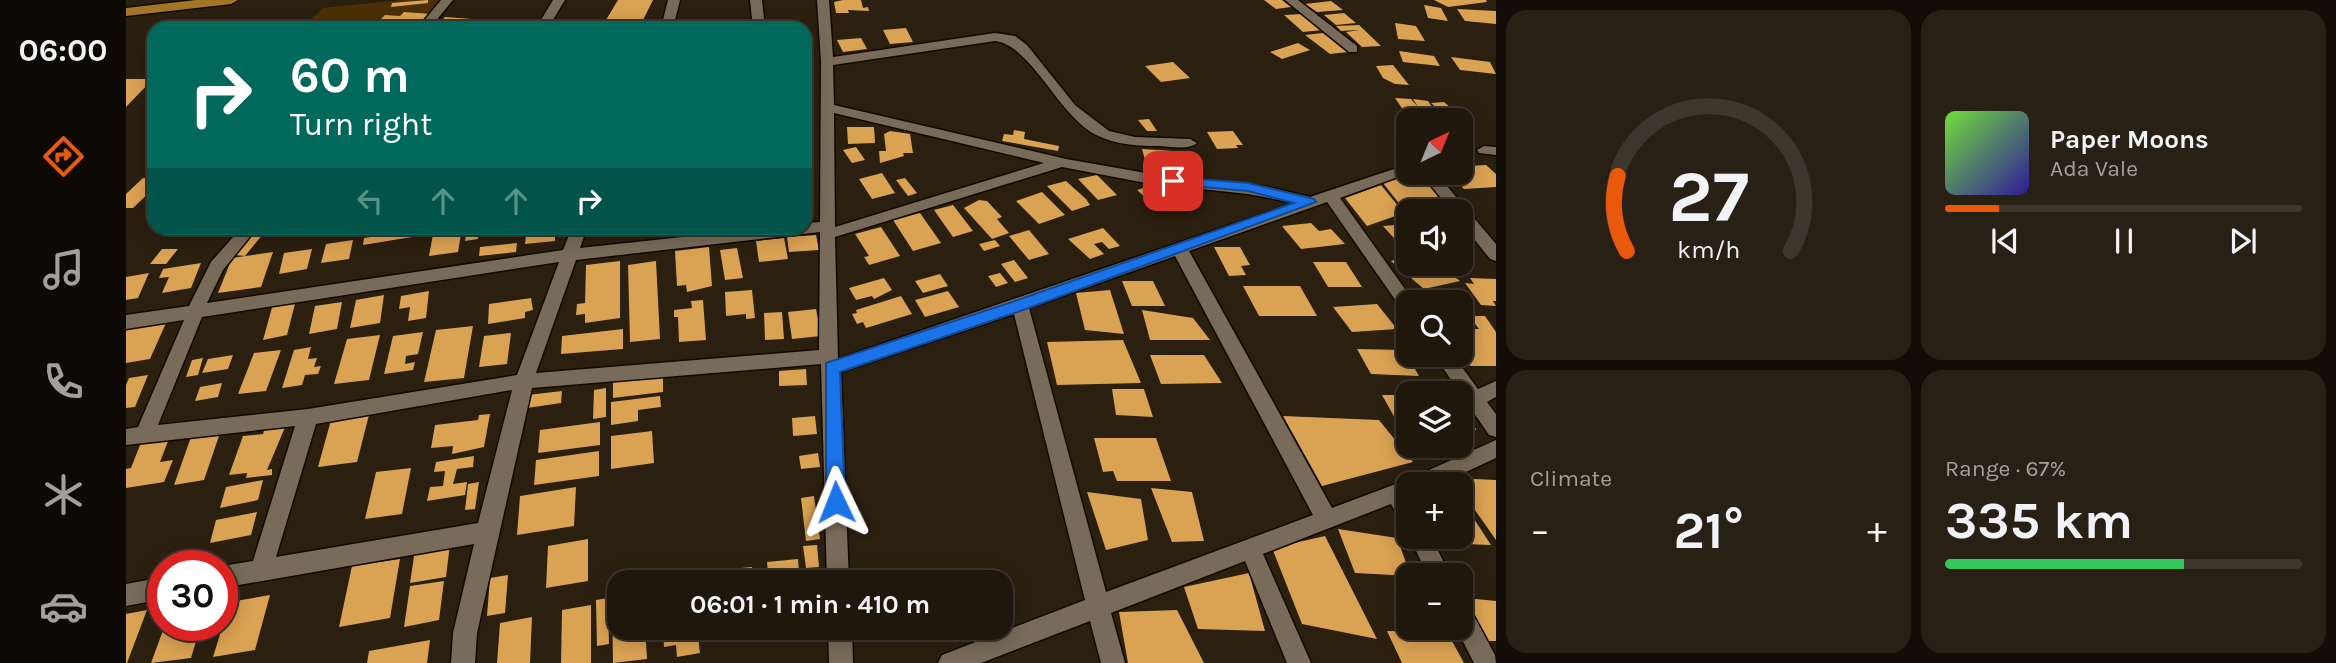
<!DOCTYPE html>
<meta charset="utf-8">
<style>
:root{--surface:#20170c;--page:#282015;--text:#f1f3f6;--muted:#a29f9d;--line:#3d362d;--accent:#ea580c}
body{margin:0;font-family:Karla,sans-serif;background:var(--page);color:var(--text);height:100vh;display:flex;flex-direction:column;font-size:26px;white-space:nowrap}
*{box-sizing:border-box;margin:0}
p{font-size:23px;color:var(--muted)}
.icon{flex:none;width:38px;height:38px;fill:none;stroke:currentColor;stroke-width:2;stroke-linecap:round;stroke-linejoin:round}
.map{position:relative;flex:1;overflow:hidden}
.sheet{display:flex;flex-direction:column;gap:10px;padding:10px;background:#120d07;width:840px}
.sheet>*{flex:none}
.top-card{position:absolute;left:21px;top:21px;width:665px;height:214px;border-radius:21px;box-shadow:0 4px 18px #0003,0 0 0 2px var(--line);background:#00695c;color:#fff;overflow:hidden}
.needle{width:46px;rotate:43deg}
.controls{position:absolute;left:1270px;top:108px;display:grid;gap:14px}
.controls a{display:grid;place-items:center;width:77px;height:77px;border-radius:14px;background:var(--surface);box-shadow:0 4px 18px #0003,0 0 0 2px var(--line);font-size:35px}
.speed{position:absolute;left:21px;top:550px;display:flex;gap:14px;font-size:35px;font-weight:700;text-align:center}
.speed>*{display:grid;place-content:center;width:91px;height:91px;border-radius:50%;background:var(--surface);box-shadow:0 4px 18px #0003,0 0 0 2px var(--line);line-height:1}
.speed .limit{border:10px solid #d22;background:#fff;color:#111}
.pin{position:absolute;display:grid;place-items:center;width:60px;height:60px;color:#fff;margin:-30px;border-radius:14px;box-shadow:0 4px 10px #0006}
.me{position:absolute;width:77px;margin:-38px;rotate:358deg;stroke-linejoin:round;filter:drop-shadow(0 0 5px #0008)}
.turn{display:flex;align-items:center;gap:24px;height:147px;padding:0 28px;font-size:32px}
.turn .icon{width:91px;height:91px;stroke-width:2.5}
.turn b{display:block;font-size:49px;line-height:60px}
.lanes{display:flex;align-items:center;height:66px;padding:0 28px;background:#0003;justify-content:center;gap:35px;direction:ltr}
.lanes .off{opacity:.35}
.big{font-size:52px;font-weight:700;line-height:1.1}
.sheet .widget{flex:1;display:flex;flex-direction:column;justify-content:center;gap:10px;min-width:0;padding:0 24px;border-radius:21px;background:var(--page)}
.sheet .dial{align-items:center;gap:0}
.dial svg{height:182px;overflow:visible;fill:none;stroke:var(--line);stroke-width:7;stroke-linecap:round;text-anchor:middle}
.dial text{fill:var(--text);stroke:none}
.song{display:flex;align-items:center;gap:21px}
.cover{width:84px;height:84px;border-radius:10px;background:linear-gradient(135deg,hsl(100 70% 55%),hsl(250 70% 35%))}
.played{height:7px;border-radius:4px;background:linear-gradient(90deg,var(--accent) 15%,var(--line) 15%)}
.keys{display:flex;justify-content:space-around;direction:ltr}
.heat{display:flex;justify-content:space-between;align-items:center;font-size:38px;direction:ltr}
.charge{height:10px;border-radius:5px;background:linear-gradient(90deg,#34c759 67%,var(--line) 0)}
.sheet .tiles{flex:1;display:grid;gap:10px;grid-template-columns:repeat(2,1fr)}
.trip{position:absolute;left:481px;top:570px;width:406px;height:70px;border-radius:21px;background:var(--surface);box-shadow:0 4px 18px #0003,0 0 0 2px var(--line);font-weight:700;line-height:70px;text-align:center}
main{display:flex;flex:1;min-height:0}
.tabs{display:flex;flex-direction:column;width:126px;justify-content:space-around;align-items:center;background:#0d0905;color:var(--muted)}
.tabs .icon{width:49px;height:49px}
.tabs .on{color:var(--accent)}
.tabs b{font-size:32px;color:var(--text)}
.map>svg:first-child{display:block}
.green{fill:#4b3006}
.building{fill:#daa253}
.lines{fill:none;stroke-linecap:round;stroke-linejoin:round}
.street-casing{stroke:#130900;stroke-width:3}
.primary-casing{stroke:#130900;stroke-width:3}
.street{fill:#796b59;fill-rule:evenodd}
.primary{fill:#a27624;fill-rule:evenodd}
.route{fill:#1a73e8;stroke:#114b97;stroke-width:2}
</style>
<main>
<nav class="tabs">
<b>06:00</b>
<svg class="icon on" aria-label="directions" viewBox="0 0 24 24"><path d="M12 3l9 9-9 9-9-9zM9 14v-3h6M13 9l2 2-2 2"/></svg>
<svg class="icon" aria-label="music" viewBox="0 0 24 24"><path d="M9 18V5l10-2v13"/><circle cx="6" cy="18" r="3"/><circle cx="16" cy="16" r="3"/></svg>
<svg class="icon" aria-label="phone" viewBox="0 0 24 24"><path d="M5 4h4l2 5-3 2q2 4 5 5l2-3 5 2v4C11 20 4 13 5 4z"/></svg>
<svg class="icon" aria-label="climate" viewBox="0 0 24 24"><path d="M12 3v18M4 7l16 10M4 17L20 7"/></svg>
<svg class="icon" aria-label="car" viewBox="0 0 24 24"><path d="M5 17H2v-5l4-1 3-4h7l3 4 3 1v5h-3M9 17h6M6 11h13"/><circle cx="7" cy="17" r="2"/><circle cx="17" cy="17" r="2"/></svg>
</nav>
<div class="map">
<svg width="1370" height="663" viewBox="0 0 1370 663">
<rect width="100%" height="100%" fill="#2b1f10"/>
<path class="green" d="M276,0H317L291,28H175L197,8Z"/>
<path class="building" d="M302,0V3L265,7L266,3Z
M492,0H527L516,22L480,20Z
M717,0H735L737,8L742,7L743,11L722,10L723,13H710L708,2Z
M1138,0H1156L1165,7L1150,9Z
M1308,0H1360L1361,2L1322,7Z
M1205,1L1217,10L1191,12L1179,4Z
M1298,5L1315,8L1322,21L1302,18Z
M1331,9L1370,11V24L1339,21Z
M278,12L304,14L291,28H263L266,25L250,24L259,15L274,16Z
M1218,13L1230,23L1210,25L1198,15Z
M1177,14L1197,30L1177,32L1158,15Z
M319,17L360,20L354,28H309Z
M1269,23L1290,26L1299,41L1272,39Z
M1233,25L1255,46L1236,47L1220,32L1233,30L1215,31L1210,26Z
M780,28L787,42L764,44L757,30Z
M1197,33L1222,52L1204,54L1179,35Z
M735,38L741,49L717,52L711,40Z
M1172,43L1184,50L1156,59L1144,52Z
M1273,51L1308,56L1314,66L1277,62Z
M1325,57L1364,62L1370,74L1334,70Z
M1047,62L1064,78L1035,82L1019,66Z
M1267,65L1283,85L1269,84L1257,78L1250,66Z
M0,79H27L0,107Z
M1269,98L1285,99L1292,107L1287,99L1302,101L1312,116L1280,114Z
M1318,102L1332,114L1318,115L1305,103Z
M1023,119L1031,131H1021L1012,120Z
M721,127H748L749,143L722,144Z
M888,130L899,132L898,139L933,146L932,151L876,141L878,134L887,135Z
M764,131L784,134L787,153H777L778,156L754,163L753,151H760L758,134Z
M1107,131L1117,145H1110L1112,148L1091,149L1081,132Z
M730,147L739,160L726,163L717,150Z
M1016,149L1062,152L1069,169L1021,167Z
M1360,165L1370,174V187L1338,189L1321,173L1347,171L1342,166Z
M756,173L769,193L746,199L733,179Z
M1290,173H1295L1315,198L1279,211L1257,183Z
M971,175L991,195L972,200L952,179Z
M17,178L28,179V188L7,208H0V194Z
M779,178L791,193L782,196L770,180Z
M940,181L960,199L964,205L946,211L921,186Z
M1031,184L1054,205L1034,211L1011,190Z
M1255,185L1278,213L1241,226L1219,198Z
M916,192L939,215L913,224L890,201Z
M853,200L861,201L876,217L871,219L883,233L866,239L838,208Z
M827,205L847,231L827,237L808,210Z
M794,213L815,243L787,251L767,220Z
M1185,223L1193,231L1205,229L1219,244L1175,249L1156,226Z
M1283,224V245L1275,246L1257,226Z
M755,227L774,256L743,265L738,257L743,256L729,234Z
M132,228H142L119,256L109,255Z
M336,228L332,252L303,256L308,229Z
M341,228H353L352,239L339,241Z
M401,228H429V241L399,244Z
M977,228L994,246L983,249L976,242L968,244L978,254L964,259L942,239Z
M293,230L292,236L237,245L238,238Z
M903,230L923,254L903,260L883,236Z
M690,235L693,250L663,252L661,237Z
M658,238L662,259L633,262L630,241Z
M227,240L223,259L195,263L200,244Z
M869,240L874,246L858,251L853,244Z
M391,243L390,252L353,256L354,247Z
M583,247L586,286L561,292L560,285L551,286L549,251Z
M1088,247H1114L1124,265L1115,266L1120,275L1103,276Z
M611,248L617,278L599,280L594,250Z
M36,249H52L40,264H24Z
M186,249L181,269L153,274L158,253Z
M147,252L135,287L92,293L106,258Z
M1283,255V264H1312L1334,281L1298,289L1265,261Z
M888,260L902,278L889,282L875,264Z
M494,261V318L459,323V314L450,315L451,304L459,303L460,265Z
M530,261L534,339L504,342L502,265Z
M1187,262H1220L1236,287H1202Z
M75,263L65,288L36,293L43,277L33,278L37,269Z
M23,273L12,298L0,300V277Z
M874,273L882,283L870,287L862,276Z
M814,274L822,286L797,293L789,281Z
M758,278L766,290L748,299L746,296L730,300L723,288Z
M1344,278L1370,279V301H1367L1370,306L1355,305L1339,283L1348,284Z
M996,281H1027L1039,306H1006Z
M1117,286H1174L1191,316H1133Z
M626,290L629,318L620,319V314L600,316L599,292Z
M984,290L998,334L959,330L950,293Z
M303,291L300,318L282,321L284,307L273,309L275,296Z
M822,291L833,307L799,317L789,300Z
M1327,292L1338,293L1344,302L1317,303L1314,299L1330,297Z
M258,295L254,323L224,328L230,300Z
M775,296L786,314L740,328L737,322L731,324L726,314L731,313L730,310Z
M405,298L407,310L399,312V318L362,324L363,304Z
M170,300L161,335L137,340L147,304Z
M577,300L580,340L553,342L552,317H548V310L566,308L565,301Z
M216,302L211,329L183,334L189,306Z
M1251,304L1271,329L1226,332L1207,307Z
M690,309L695,336L666,339L662,312Z
M1016,310L1067,318L1084,340H1024Z
M656,312L658,339L639,340L638,313Z
M1343,316H1359L1370,332V366H1344L1335,352V334H1340L1337,329H1353Z
M40,323L24,359L0,363V329Z
M347,326L338,378L298,382L310,330Z
M497,329V349L435,354L436,336Z
M297,332L292,354L280,356L279,364L289,362L287,370L258,374L267,336Z
M385,333L381,364L353,367L358,336Z
M254,335L243,380L208,384L221,339Z
M997,340L1015,383L931,385L921,342Z
M185,347L182,359L191,358L188,367L195,366L192,374L179,375L176,385L156,388L168,350Z
M1231,349L1278,350L1293,376L1245,374Z
M155,350L140,391L112,394L128,353Z
M107,355L102,369L76,373L82,359Z
M1024,355H1078L1096,383L1035,384Z
M77,358L72,375L60,377L66,360Z
M680,369L681,385L653,386V371Z
M537,372V392L487,398V378Z
M22,375L9,407L0,408V385L3,378Z
M96,383L92,397L69,401L74,387Z
M480,388V417L467,419L468,390Z
M986,389H1018L1027,417L990,415Z
M436,391L435,403L401,408L402,395Z
M1256,395H1283V443Z
M534,396L535,407L512,410V421L485,425V402Z
M1335,406L1350,429L1345,437H1335Z
M364,414L358,447L326,454L327,446L305,448L309,425L352,420L353,415Z
M243,415L231,462L192,467L205,420Z
M689,416L691,434L667,436L666,418Z
M1157,416L1253,420L1287,462L1196,486Z
M474,422V445L412,453L414,430Z
M160,425L141,470L146,469V475L120,478L121,473L103,475L117,436L137,434L139,427Z
M526,431L528,463L485,469V436Z
M94,433L78,480L48,485L65,437Z
M44,436L34,462L47,460L38,482L0,488V469L5,468L16,440Z
M968,438H1030L1045,481H991L987,471L977,472Z
M473,451V476L408,485L410,460Z
M692,453L694,467L675,469L673,456Z
M348,456L347,467L331,469L327,484L341,482L339,495L301,501L304,487L317,486L319,471L308,472L310,462Z
M285,468L276,514L239,519L250,472Z
M1326,478L1370,480V540L1335,490V485Z
M137,480L132,500L94,508L100,487Z
M353,482L349,509L339,510L342,484Z
M450,487L448,526L391,535L394,496Z
M1025,488L1066,492L1078,541L1046,542Z
M961,492L1015,499L1022,540L980,550Z
M688,496L694,539L680,541L675,498Z
M1335,499L1365,545L1314,543L1311,537H1335Z
M131,512L125,535L84,543L90,520Z
M1212,529L1271,538L1285,576L1229,573Z
M1199,536L1251,639L1176,624L1146,548Z
M462,539V581L420,588L422,546Z
M324,544L320,577L284,583L289,550Z
M691,545L693,567L680,568L677,546Z
M274,559L264,618L213,627L226,566Z
M672,559L674,583H643L641,562Z
M626,567L627,583H594L593,570Z
M1123,573L1139,631L1072,629L1058,587Z
M382,575L379,613L361,616L364,578Z
M318,581L313,620L278,627L284,586Z
M144,595L129,650L87,657L104,602Z
M482,598L483,644L471,646L470,600Z
M1340,598L1370,601V641H1362Z
M494,600V628H519L521,659L487,663L486,601Z
M465,605V663H435L436,610Z
M21,610L1,663H0V614Z
M1051,610L1078,663H1002L993,612Z
M406,617L404,663H371L374,623Z
M39,625H75L65,658L25,663Z
M537,628L571,629L574,653L551,657L550,645L538,647Z
M1261,631L1321,632L1338,663H1276Z
M304,640L301,663H241L243,651Z"/>
<g class="lines">
<g class="street-casing">
<path id="street" d="M315,0H327L304,28H292Z
M427,0H439L422,28H410Z
M542,0H554L547,28H535Z
M624,0H636L639,28H627Z
M691,0H703L707,57L869,33L889,36L901,45L949,105L983,131L1009,137L1064,139L1071,143C1063,150 1046,147 1034,146C1013,146 990,145 970,135C932,115 905,45 869,41L707,65L708,105L940,159L1020,173L1142,187L1184,197L1283,164V173L1214,198L1289,303H1283V313L1277,311L1201,202L1063,251L1206,508L1283,479L1370,440V458L1312,485H1283V527L1276,524L1265,504L1137,554L1185,663H1161L1119,561L985,613L999,663H975L964,621L855,663H812L816,655L959,600L888,314L715,372L723,583H701L695,364L406,388L351,633L349,663H325L327,633L348,544L96,588V566L127,561L169,426L0,445V429L12,427L58,320L0,329V315L63,306L85,262L115,228H131L97,270L81,303L437,250L446,228H461L454,248L641,228H679V223L694,222L695,62ZM708,113L918,163L709,227ZM936,167L1020,183L1122,194L1169,203L712,359L709,237ZM694,232L693,350L410,373L450,260ZM1049,256L1187,515L980,592L903,308ZM433,262L391,375L182,409L32,425L76,317ZM386,390L352,523L150,557L190,424Z
M1159,0H1172L1231,46V52H1223Z
M1358,146L1370,147V155L1353,153L1351,150Z
M1295,173H1310L1370,244V261L1364,259L1335,223V212H1326Z
M1308,355H1327L1352,389L1370,381V397L1361,402L1370,414V437L1363,435Z
M1283,536L1305,537L1325,576H1302Z
M37,577V599L0,606V584Z
M1335,604L1343,607L1369,655L1370,663H1348L1330,628H1335Z
M702,628H726L727,663H703Z"/>
</g>
<g class="primary-casing">
<path id="primary" d="M70,0H112L105,4L0,16V8Z"/>
</g>
<use href="#street" class="street"/>
<use href="#primary" class="primary"/>
</g>
<path class="route" d="M1047,177L1122,183L1188,199L1190,202L900,309L714,372L719,502L716,508L710,511L703,508L700,502V363L889,301L1168,203L1122,191L1043,184V178Z"/>
</svg>
<div class="controls">
<a><svg class="needle" viewBox="-14 -14 28 28"><path d="M0-13l5 13h-10z" fill="#e53935"/><path d="M0 13l5-13h-10z" fill="#a29f9d"/></svg></a>
<a><svg class="icon" aria-label="sound" viewBox="0 0 24 24"><path d="M4 9h4l5-4v14l-5-4H4zM17 9q2 3 0 6"/></svg></a>
<a><svg class="icon" aria-label="search" viewBox="0 0 24 24"><circle cx="10" cy="10" r="6"/><path d="M15 15l6 6"/></svg></a>
<a><svg class="icon" aria-label="layers" viewBox="0 0 24 24"><path d="M12 4l9 5-9 5-9-5zM3 14l9 5 9-5"/></svg></a>
<a>+</a>
<a>−</a>
</div>
<div class="speed"><div class="limit">30</div></div>
<div class="pin" style="left:1047px;top:181px;background:#d93025"><svg class="icon" aria-label="arrive" viewBox="0 0 24 24"><path d="M6 21V4h12l-3 4 3 4H6"/></svg></div>
<svg class="me" style="left:710px;top:502px" viewBox="-20 -20 40 40"><path d="M0-17L14 15 0 8-14 15z" fill="#1a73e8" stroke="#fff" stroke-width="4"/></svg>
<div class="trip">06:01 · 1 min · 410 m</div>
<div class="top-card">
<div class="turn"><svg class="icon" aria-label="right" viewBox="0 0 24 24"><path d="M7 20v-9h11M14 6l5 5-5 5"/></svg><div><b>60 m</b>Turn right</div></div>
<div class="lanes"><svg class="icon off" aria-label="left" viewBox="0 0 24 24"><path d="M17 20v-9H6M10 6l-5 5 5 5"/></svg><svg class="icon off" aria-label="ahead" viewBox="0 0 24 24"><path d="M12 20V5M6 11l6-6 6 6"/></svg><svg class="icon off" aria-label="ahead" viewBox="0 0 24 24"><path d="M12 20V5M6 11l6-6 6 6"/></svg><svg class="icon" aria-label="right" viewBox="0 0 24 24"><path d="M7 20v-9h11M14 6l5 5-5 5"/></svg></div>
</div>
</div>
<section class="sheet">
<div class="tiles">
<div class="widget dial"><svg viewBox="0 0 100 80">
<path d="M14 69A42 42 0 1 1 86 69"/>
<path d="M14 69A42 42 0 0 1 10 36" stroke="#ea580c"/>
<text x="50" y="56" font-size="32" font-weight="700">27</text>
<text x="50" y="72" font-size="11">km/h</text>
</svg></div>
<div class="widget">
<div class="song"><i class="cover"></i><div><b>Paper Moons</b><p>Ada Vale</p></div></div>
<div class="played"></div>
<div class="keys"><svg class="icon" aria-label="previous" viewBox="0 0 24 24"><path d="M18 5L8 12l10 7zM5 5v14"/></svg><svg class="icon" aria-label="pause" viewBox="0 0 24 24"><path d="M8 5v14M16 5v14"/></svg><svg class="icon" aria-label="next" viewBox="0 0 24 24"><path d="M6 5l10 7-10 7zM19 5v14"/></svg></div>
</div>
<div class="widget"><p>Climate</p>
<div class="heat"><a>−</a><b class="big">21°</b><a>+</a></div>
</div>
<div class="widget"><p>Range · 67%</p><b class="big">335 km</b><div class="charge"></div></div>
</div>
</section>
</main>
